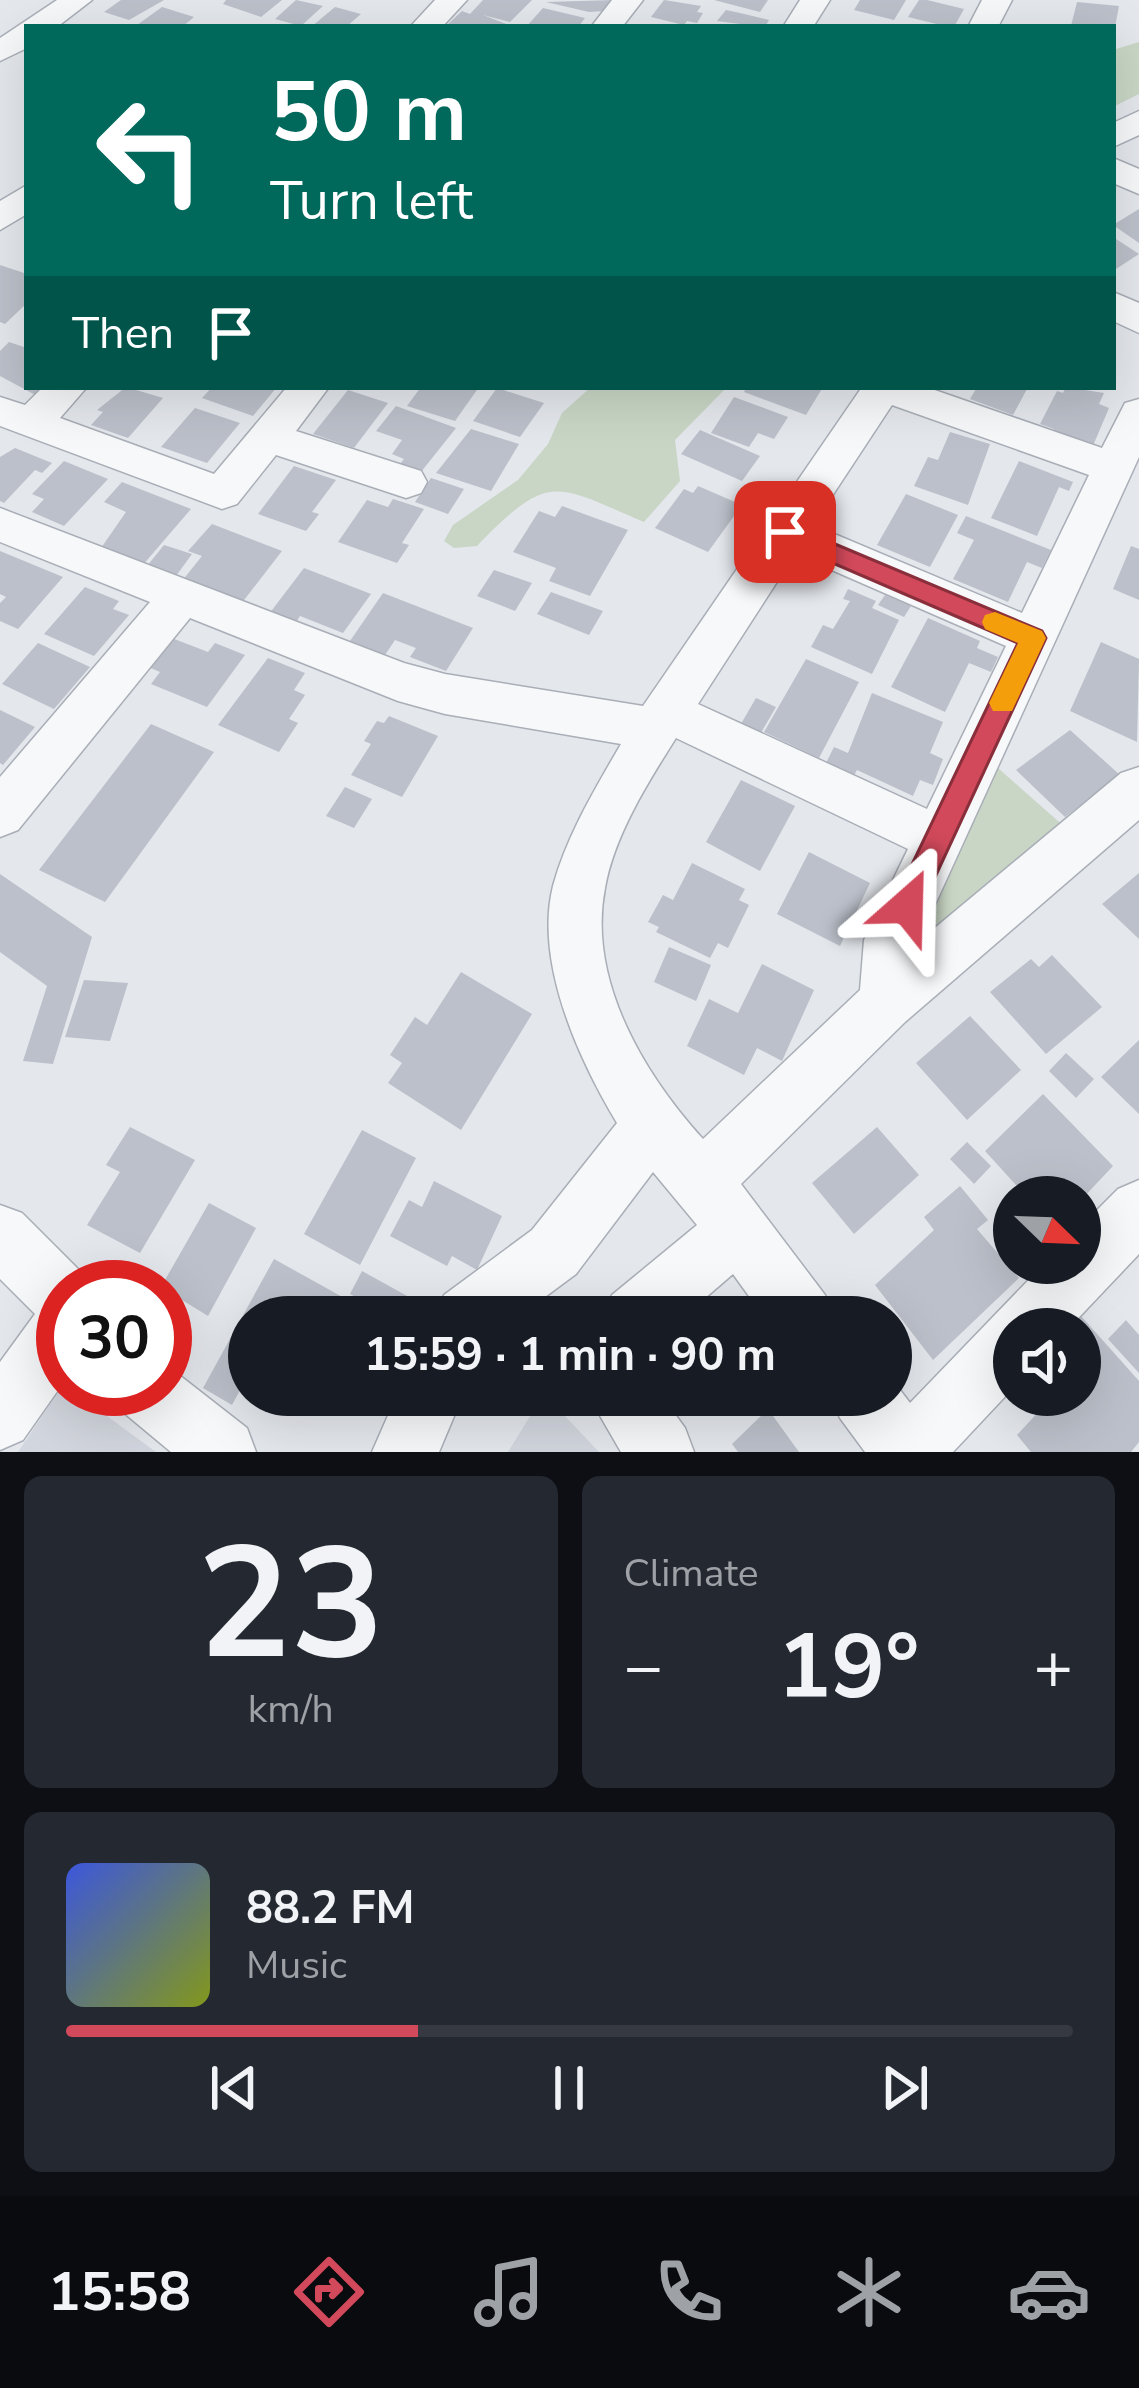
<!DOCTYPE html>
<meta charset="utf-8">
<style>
:root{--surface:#171b24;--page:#242831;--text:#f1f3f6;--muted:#9ea1a6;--line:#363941;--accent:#d1495b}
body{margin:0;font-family:"Nunito Sans",sans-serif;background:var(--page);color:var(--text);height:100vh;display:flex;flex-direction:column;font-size:45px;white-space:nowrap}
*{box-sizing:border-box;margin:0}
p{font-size:39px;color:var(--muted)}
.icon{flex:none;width:66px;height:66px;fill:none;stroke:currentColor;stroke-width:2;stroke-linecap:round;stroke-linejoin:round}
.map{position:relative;height:1452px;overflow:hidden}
.side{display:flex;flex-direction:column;gap:24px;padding:24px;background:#0d0f14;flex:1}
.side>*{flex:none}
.banner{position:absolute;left:24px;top:24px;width:1092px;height:366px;border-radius:0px;box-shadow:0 12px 48px #0002;background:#00695c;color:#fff;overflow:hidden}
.needle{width:78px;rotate:113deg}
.tools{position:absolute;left:993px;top:1176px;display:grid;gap:24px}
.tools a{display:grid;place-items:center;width:108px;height:108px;border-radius:50%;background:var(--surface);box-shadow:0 12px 48px #0002;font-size:60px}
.speed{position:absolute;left:36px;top:1260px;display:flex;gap:24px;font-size:60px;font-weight:700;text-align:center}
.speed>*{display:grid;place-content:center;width:156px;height:156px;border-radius:50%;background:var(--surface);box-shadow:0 12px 48px #0002;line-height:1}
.speed .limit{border:18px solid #d22;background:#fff;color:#111}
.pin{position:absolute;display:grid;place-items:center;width:102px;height:102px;color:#fff;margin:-51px;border-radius:24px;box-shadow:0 6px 18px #0006}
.me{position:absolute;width:132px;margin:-66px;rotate:25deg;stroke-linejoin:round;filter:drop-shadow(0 0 9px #0008)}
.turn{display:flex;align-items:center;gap:42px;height:252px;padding:0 48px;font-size:54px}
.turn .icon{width:156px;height:156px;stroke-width:2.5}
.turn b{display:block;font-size:84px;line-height:102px}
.then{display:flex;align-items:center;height:114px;padding:0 48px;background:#0003;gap:24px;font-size:45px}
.big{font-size:90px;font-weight:700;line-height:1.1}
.side .widget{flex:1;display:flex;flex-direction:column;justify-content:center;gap:18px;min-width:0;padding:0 42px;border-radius:18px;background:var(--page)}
.side .dial{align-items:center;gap:0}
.dial b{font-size:156px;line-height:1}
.song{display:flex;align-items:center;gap:36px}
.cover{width:144px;height:144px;border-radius:18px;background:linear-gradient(135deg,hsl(230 70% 55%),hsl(70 70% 35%))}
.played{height:12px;border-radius:6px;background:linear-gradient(90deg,var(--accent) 35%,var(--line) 35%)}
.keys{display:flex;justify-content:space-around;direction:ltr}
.heat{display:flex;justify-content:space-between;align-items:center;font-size:66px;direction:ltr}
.side .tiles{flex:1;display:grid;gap:24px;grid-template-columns:1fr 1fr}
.widget:last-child{grid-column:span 2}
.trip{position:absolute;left:228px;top:1296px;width:684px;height:120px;border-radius:60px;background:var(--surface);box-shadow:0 12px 48px #0002;font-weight:700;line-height:120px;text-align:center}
.tabs{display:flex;height:192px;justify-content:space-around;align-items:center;background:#090b0e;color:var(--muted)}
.tabs .icon{width:84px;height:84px}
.tabs .on{color:var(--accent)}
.tabs b{font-size:54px;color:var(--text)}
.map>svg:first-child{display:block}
.built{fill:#d2d6de}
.green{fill:#c9d6c5}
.building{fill:#bbc0ca}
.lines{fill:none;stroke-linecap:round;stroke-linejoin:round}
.minor-casing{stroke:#a9aeb7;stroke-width:3}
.minor{fill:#f7f8fa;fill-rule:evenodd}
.route{fill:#d1495b;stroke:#882f3b;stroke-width:3}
.slow{fill:#f59e0b}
</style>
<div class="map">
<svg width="1139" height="1452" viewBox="0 0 1139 1452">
<rect width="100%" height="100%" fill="#e4e7ec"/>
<path class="built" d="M63,1385V1389H70L156,1452H18Z
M543,1395H545L599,1452H508Z"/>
<path class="green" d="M1139,42V94L1113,107V50Z
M591,387H727L675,440L680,481L644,522C553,483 549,472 477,546L454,548L444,541L453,525L518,480L548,444L562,413Z
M989,760L1067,829L902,972Z"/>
<path class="building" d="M121,0H164L129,20L104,12Z
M226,0H282L261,17L223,4Z
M296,0L323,6L301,26L275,19Z
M483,0H532L510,22L483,15L514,27H445L462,11L470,14Z
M614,0L605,11L589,12L546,2Z
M664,0L701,6L697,12L703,13L697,23L687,21L684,25L651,17Z
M714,0H768L760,12Z
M860,0H906L894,20L854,10Z
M919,0H927L964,9L954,27H949L908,17Z
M1077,2L1119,6L1115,27L1071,26Z
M162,7L194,17L182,27L137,25Z
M335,7L361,14L346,27H311Z
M543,8L585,18L578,27H526Z
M726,10L740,13L769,20L765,27L717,21Z
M1139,209V243L1113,225Z
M1113,237L1139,254L1113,271Z
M0,265L27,274V303L5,324L0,322Z
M9,342L27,348V387H49L39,397L0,376V351Z
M126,387L163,398L128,438L91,425L103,412L97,410Z
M212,387H277L253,416L202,398Z
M421,387H479L455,421L407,406Z
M747,387H823L806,415L744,392Z
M977,387H1028L1013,415L970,399Z
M1066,387L1104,393L1099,404L1109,408L1092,448L1052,434L1054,429L1040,424L1057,391L1063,393Z
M497,388L544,403L520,437L473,421Z
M348,390L388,403L354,448L313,434Z
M734,397L788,417L774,439L758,433L749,447L711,433Z
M396,406L456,428L421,472L400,464L404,459L392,454L402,440L376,431Z
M195,408L240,423L207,463L161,447Z
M471,429L519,444L491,491L436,473Z
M700,430L760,456L742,481L681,454Z
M950,432L990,444L968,505L914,486L928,457L938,460Z
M15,448L52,463L42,473L35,470L4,503L0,501V457Z
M64,461L108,479L64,526L32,512L44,499L32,494Z
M1019,461L1073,482L1069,491L1059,487L1037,536L991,518Z
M294,466L336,480L312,512L319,514L306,531L258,514Z
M431,478L464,489L448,514L415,502Z
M122,482L191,509L142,566L101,548L126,512L104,502Z
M698,486L742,505L708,552L655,528L684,489L693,493Z
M906,494L958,515L930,567L877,545Z
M393,499L424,509L402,543L409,545L397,563L338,542L367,500L388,507Z
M562,506L628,530L590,596L549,581L556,568L513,552L539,511L555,517Z
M966,516L1051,550L1042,568L1027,562L1008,602L953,579L974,540L957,533Z
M212,524L282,551L241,604L182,581L202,556L188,551Z
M164,545L192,554L176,576L147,566Z
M1131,546L1139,549V600L1113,589Z
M0,551L63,577L18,629L0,621V603L6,597L0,594Z
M304,568L371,594L343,633L300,616L295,624L269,614Z
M494,570L532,583L515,611L477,596Z
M85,587L119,601L113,609L129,615L94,656L44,634Z
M848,589L876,601L872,608L899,620L872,674L811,647L823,625L833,629L850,601L843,599Z
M551,592L603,611L589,635L537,614Z
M383,593L473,628L446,671L410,657L416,648L395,640L385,655L350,641Z
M885,595L911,606L904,617L878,605Z
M928,618L980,641L977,648L998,657L991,672L969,663L945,712L891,687Z
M169,637L208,652L215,643L245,655L207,707L151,684L160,672L146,666Z
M1101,642L1139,659L1137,742L1070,711Z
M38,643L90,667L54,709L2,684Z
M268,658L305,673L294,690L305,695L289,719L298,723L279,752L218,725Z
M806,659L859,682L819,758L764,732Z
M872,693L943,722L930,753L943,759L933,785L920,780L913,796L857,770L852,779L824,767L834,747L848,753Z
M756,698L776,707L758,738L738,729Z
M0,710L35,727L3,765L0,763Z
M389,716L438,736L402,797L351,775L371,744L364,741L377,721L384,723Z
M151,724L214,752L105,902L39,870Z
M1070,730L1120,775L1065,817L1016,770Z
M741,780L795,806L760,871L706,842Z
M345,787L372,799L354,828L326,816Z
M809,852L870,883L840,946L777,914Z
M692,863L745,889L739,900L749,905L728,948L718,943L710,958L656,932L659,927L648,922L663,895L673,900Z
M1139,873V939L1102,904Z
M0,874L92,937L53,1064L23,1061L47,986L0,952Z
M669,947L711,965L696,1001L654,982Z
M1052,955L1102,1007L1046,1054L990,992L1031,959L1039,967Z
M762,964L814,990L782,1061L757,1048L744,1075L687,1046L709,999L738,1013Z
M461,972L532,1014L461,1130L388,1083L402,1063L390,1055L415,1017L427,1025Z
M84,980L128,983L110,1041L65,1037Z
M970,1016L1021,1070L967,1120L916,1063Z
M1139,1040V1114L1101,1077Z
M1066,1053L1094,1079L1076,1098L1049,1071Z
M1043,1094L1113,1166L1080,1201V1197H1027L985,1151Z
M130,1127L195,1160L140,1253L87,1225L120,1172L106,1165Z
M877,1127L919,1175L854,1234L812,1183Z
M362,1130L416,1158L360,1265L304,1234Z
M967,1142L991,1166L974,1184L950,1159Z
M434,1181L502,1216L477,1270L452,1256L447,1266L390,1236L409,1200L422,1207Z
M960,1186L988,1220L977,1229L1019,1278L933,1360L875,1285L934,1230L924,1217Z
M209,1203L256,1228L208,1316L161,1287Z
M274,1259L346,1299L337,1317H249V1383L245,1381L232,1405L203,1388Z
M362,1271L409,1297L401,1317H390L350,1294Z
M1073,1307L1139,1381V1442L1131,1452H1031L1017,1435L1054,1395H1080V1366L1088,1358L1080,1349V1329H1062Z
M1126,1320L1139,1335V1373L1108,1339Z
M768,1409L799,1452H738L732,1444Z"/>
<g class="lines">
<g class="minor-casing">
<path id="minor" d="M57,0H92L57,27H27V48L0,61V38Z
M435,0H467L442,27H410Z
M612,0H643L622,27H591Z
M800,0H830L813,27H783Z
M982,0H1012L998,27H968Z
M1139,111V135L1113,147V123Z
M1113,158L1139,169V194L1113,183Z
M27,185V214L0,230V201Z
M1113,292L1139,303V333L1113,321Z
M43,387H87L60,418L214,474L287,387H329L296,431L421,471L427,482L421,493L406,498L276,455L237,504L222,509L0,426V397L25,405Z
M862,387H926L1102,448L1125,403L1139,399V457L918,942L1121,773L1139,767V820L905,1022L741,1184L825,1295L835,1317H764L733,1274L683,1317H602L612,1295L697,1225L653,1172L576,1274L518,1317H434L444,1295L532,1230L617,1123C579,1060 534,962 553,886C567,835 595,789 621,744L445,714L398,701L190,618L18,830L0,837V777L150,602L0,542V508L404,663L445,674L643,706ZM892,405L1089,475L1022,613L813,525ZM795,554L1006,646L927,809L698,704ZM676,738L908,849L864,940L860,990L703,1139C644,1074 587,980 605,888C614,836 648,782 676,738Z
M1139,1180V1254L1068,1329H1014V1387L953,1452H865L840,1418L830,1395H891V1378L910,1403L1045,1263H1080V1227L1118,1189Z
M0,1205L22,1213L85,1276L90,1287H63V1383L23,1440L0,1450V1362L35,1314L0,1279Z
M165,1364L247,1428L256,1452H171L123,1412L114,1389H165Z
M397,1395H463L439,1452H372Z
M588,1395H661L685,1428L694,1452H621Z"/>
</g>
<use href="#minor" class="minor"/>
</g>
<path class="route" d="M785,523L1042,631L1046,638L917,916L907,920L896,916L892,906L1018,643L777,539V526Z"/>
<path class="slow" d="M995,612L1042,631L1046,638L1012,711H993L989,703L1018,643L985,629L982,622L985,615Z"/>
</svg>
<div class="tools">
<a><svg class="needle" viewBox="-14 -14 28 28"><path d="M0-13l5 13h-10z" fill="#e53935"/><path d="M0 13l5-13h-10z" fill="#9ea1a6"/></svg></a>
<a><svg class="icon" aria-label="sound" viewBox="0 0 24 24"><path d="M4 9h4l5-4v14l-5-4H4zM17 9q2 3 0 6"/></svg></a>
</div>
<div class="speed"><div class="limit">30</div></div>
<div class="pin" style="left:785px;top:532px;background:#d93025"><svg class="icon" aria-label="arrive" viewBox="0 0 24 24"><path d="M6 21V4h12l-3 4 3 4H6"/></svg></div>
<svg class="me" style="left:907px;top:906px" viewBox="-20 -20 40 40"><path d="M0-17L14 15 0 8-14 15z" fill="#d1495b" stroke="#fff" stroke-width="4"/></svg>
<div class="trip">15:59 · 1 min · 90 m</div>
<div class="banner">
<div class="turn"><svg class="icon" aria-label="left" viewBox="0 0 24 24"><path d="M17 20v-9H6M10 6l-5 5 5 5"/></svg><div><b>50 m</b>Turn left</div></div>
<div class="then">Then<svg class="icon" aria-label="arrive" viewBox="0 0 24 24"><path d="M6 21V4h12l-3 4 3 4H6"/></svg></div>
</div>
</div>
<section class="side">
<div class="tiles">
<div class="widget dial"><b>23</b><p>km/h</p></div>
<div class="widget"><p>Climate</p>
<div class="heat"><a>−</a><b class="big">19°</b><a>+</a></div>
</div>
<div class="widget">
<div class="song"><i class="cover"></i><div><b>88.2 FM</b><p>Music</p></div></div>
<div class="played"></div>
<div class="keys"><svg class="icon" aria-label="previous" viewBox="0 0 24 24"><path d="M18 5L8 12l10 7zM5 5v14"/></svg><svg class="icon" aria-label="pause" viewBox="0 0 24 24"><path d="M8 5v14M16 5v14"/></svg><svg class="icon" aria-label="next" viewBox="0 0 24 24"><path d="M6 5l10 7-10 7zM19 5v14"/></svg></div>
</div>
</div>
</section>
<nav class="tabs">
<b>15:58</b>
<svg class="icon on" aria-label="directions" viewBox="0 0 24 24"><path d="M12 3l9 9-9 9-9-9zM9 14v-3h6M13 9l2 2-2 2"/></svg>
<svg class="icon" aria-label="music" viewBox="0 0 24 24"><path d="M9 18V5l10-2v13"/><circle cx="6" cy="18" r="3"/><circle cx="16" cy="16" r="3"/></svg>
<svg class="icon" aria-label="phone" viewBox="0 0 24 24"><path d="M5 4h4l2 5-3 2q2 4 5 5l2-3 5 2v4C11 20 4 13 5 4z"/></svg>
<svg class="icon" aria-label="climate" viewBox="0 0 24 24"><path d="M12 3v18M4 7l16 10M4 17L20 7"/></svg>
<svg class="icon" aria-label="car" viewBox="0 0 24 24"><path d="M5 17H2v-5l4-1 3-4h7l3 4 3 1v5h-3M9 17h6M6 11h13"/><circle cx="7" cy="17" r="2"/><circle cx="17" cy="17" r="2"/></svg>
</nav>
